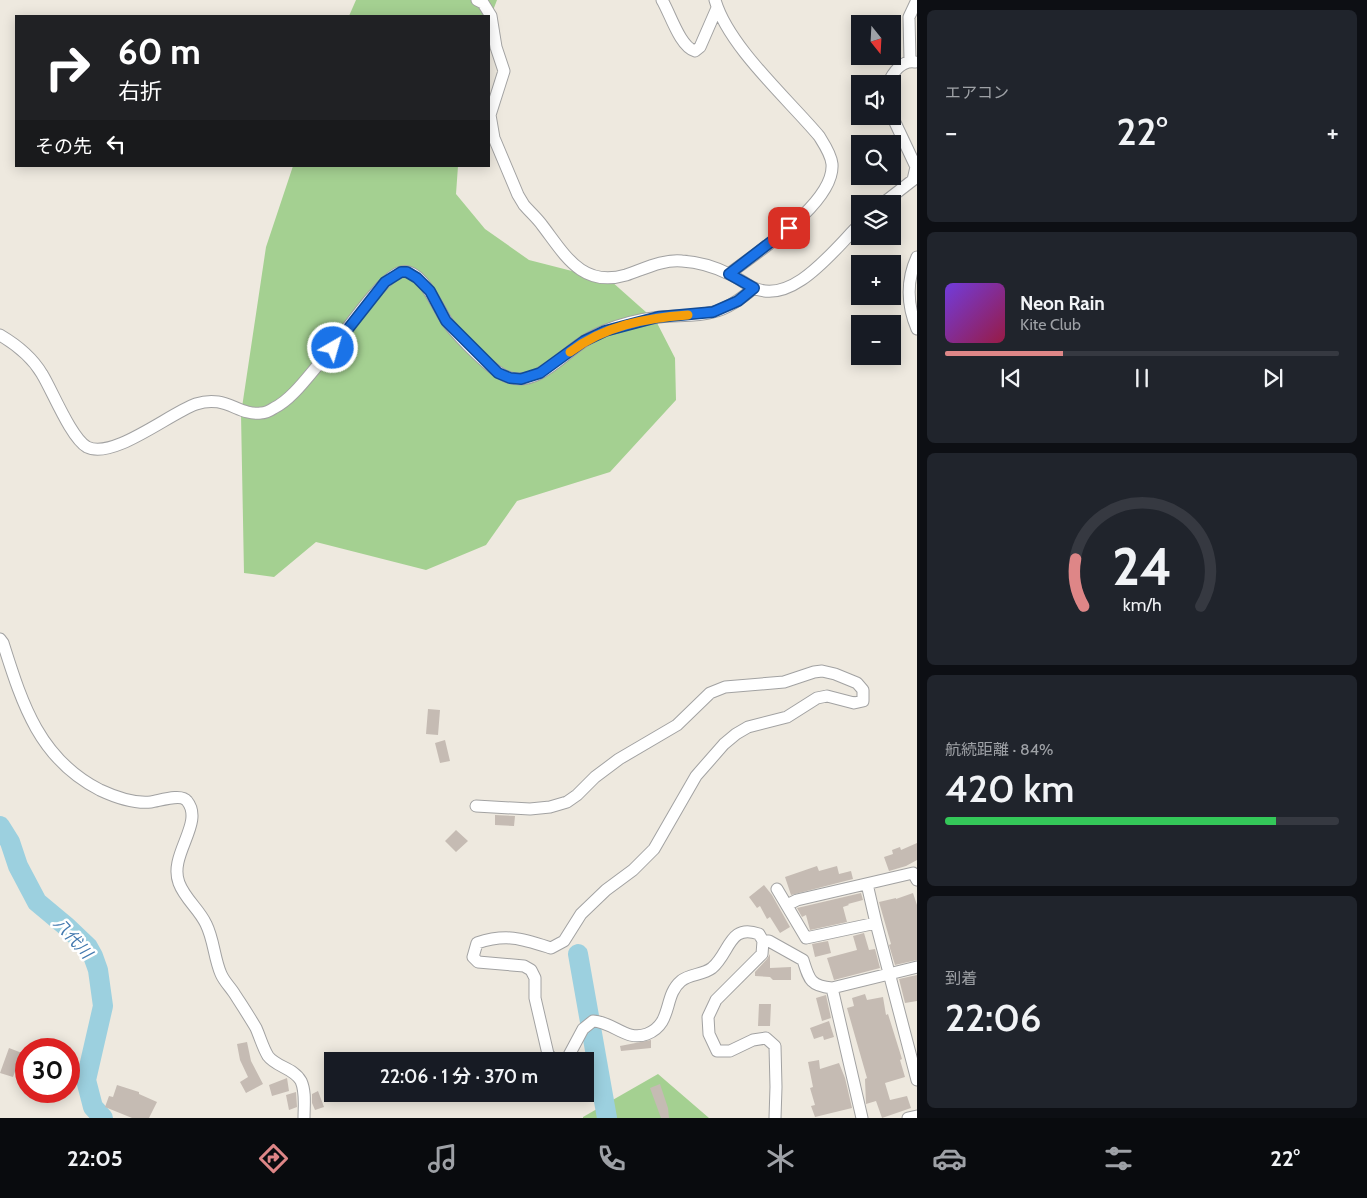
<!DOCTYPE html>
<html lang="ja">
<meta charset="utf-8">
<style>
:root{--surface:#171b24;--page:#20242c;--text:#f1f3f6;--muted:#9ea1a6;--line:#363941;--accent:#de8687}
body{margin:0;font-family:Cabin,"Noto Sans JP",sans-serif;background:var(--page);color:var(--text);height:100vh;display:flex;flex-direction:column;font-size:19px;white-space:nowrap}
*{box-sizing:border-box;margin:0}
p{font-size:16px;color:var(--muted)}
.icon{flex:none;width:28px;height:28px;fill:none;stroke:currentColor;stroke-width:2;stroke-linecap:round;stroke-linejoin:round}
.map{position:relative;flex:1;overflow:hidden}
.drawer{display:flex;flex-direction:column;gap:10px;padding:10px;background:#0d0f14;width:450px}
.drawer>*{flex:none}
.hud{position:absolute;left:15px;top:15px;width:475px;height:152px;border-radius:0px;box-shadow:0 2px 12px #0003;background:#202124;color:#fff;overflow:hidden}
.needle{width:32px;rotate:162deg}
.fabs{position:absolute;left:851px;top:15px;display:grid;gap:10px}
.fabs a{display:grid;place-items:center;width:50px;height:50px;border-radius:0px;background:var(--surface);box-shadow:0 2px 12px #0003;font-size:25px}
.speed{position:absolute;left:15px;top:1038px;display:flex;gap:10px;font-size:25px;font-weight:700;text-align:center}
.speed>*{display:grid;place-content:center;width:65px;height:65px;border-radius:50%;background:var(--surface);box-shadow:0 2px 12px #0003;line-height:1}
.speed .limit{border:8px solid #d22;background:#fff;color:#111}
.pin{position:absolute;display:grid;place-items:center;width:42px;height:42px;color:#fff;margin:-21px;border-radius:10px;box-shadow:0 2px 8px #0006}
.me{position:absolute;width:55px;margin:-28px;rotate:38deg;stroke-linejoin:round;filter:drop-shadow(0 0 4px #0008)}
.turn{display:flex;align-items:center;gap:18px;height:105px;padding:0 20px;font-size:22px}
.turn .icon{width:65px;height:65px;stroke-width:2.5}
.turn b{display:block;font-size:35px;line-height:42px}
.then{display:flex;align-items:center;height:48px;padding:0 20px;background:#0003;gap:10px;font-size:19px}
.big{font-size:38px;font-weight:600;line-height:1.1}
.drawer .widget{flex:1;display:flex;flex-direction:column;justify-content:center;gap:8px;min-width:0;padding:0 18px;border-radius:8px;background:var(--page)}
.drawer .dial{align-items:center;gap:0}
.dial svg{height:130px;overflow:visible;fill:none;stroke:var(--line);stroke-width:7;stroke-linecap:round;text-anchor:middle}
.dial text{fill:var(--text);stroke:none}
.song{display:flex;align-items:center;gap:15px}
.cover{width:60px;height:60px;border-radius:8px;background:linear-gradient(135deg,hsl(260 70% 55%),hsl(340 70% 35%))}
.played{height:5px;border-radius:2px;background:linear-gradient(90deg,var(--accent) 30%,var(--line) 30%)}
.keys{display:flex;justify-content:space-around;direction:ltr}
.heat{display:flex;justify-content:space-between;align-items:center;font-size:28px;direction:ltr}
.charge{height:8px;border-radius:4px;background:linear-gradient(90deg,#34c759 84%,var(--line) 0)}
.trip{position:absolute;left:324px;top:1052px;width:270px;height:50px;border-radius:0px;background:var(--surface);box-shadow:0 2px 12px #0003;font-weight:600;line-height:50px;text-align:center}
.tabs{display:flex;height:80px;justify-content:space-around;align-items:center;background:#090b0e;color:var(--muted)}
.tabs .icon{width:35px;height:35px}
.tabs .on{color:var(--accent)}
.tabs b{font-size:22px;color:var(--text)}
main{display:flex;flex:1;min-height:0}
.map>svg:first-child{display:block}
.forest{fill:#a4d091}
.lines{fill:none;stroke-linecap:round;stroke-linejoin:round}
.river{stroke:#9cd0df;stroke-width:20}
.building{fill:#c5bbb3}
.street-casing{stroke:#a2a2a2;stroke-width:13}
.street{stroke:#fff;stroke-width:11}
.route-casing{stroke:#114b97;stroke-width:12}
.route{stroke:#1a73e8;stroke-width:9}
.slow{stroke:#f59e0b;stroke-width:9}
.labels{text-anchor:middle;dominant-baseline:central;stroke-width:5;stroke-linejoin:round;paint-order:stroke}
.water-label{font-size:16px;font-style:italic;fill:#4379af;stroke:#fff}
</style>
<main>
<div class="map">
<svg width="917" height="1118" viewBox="0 0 917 1118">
<rect width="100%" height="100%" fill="#eee9df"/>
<path class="forest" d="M356,0H497L489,21V16H349Z
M293,166H458L456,194L485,229L529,260L611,281L656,321L675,358L676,400L610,472L517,501L486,545L426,570L316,542L274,577L244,573L241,414L266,247Z
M658,1074L709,1118H583V1117Z"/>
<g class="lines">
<path class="river" d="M0,826L10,842L18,866L37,902L67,927L88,947L93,956L98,970L103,1006L86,1080L93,1107L103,1118
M578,954L607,1118"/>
</g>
<path class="building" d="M428,709L440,710L438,735L426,734Z
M445,740L450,761L440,763L435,743Z
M495,815L515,816L514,826L495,825Z
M456,830L468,841L456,852L445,841Z
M917,843V860L906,866L889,871L884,857L893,854L892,850L900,847L901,850Z
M817,866L819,871L837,866L839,874L851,871L853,879L791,895L785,877Z
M764,885L772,895L790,927L780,933L770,917L767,919L760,906L757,908L749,897Z
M861,893L863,900L848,904L849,905L843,907L847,922L810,930L806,915L802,917L797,908Z
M913,893L917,905V960L895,965L889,945L891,944L879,902L896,898V899Z
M864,933L869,950L875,949L880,968L834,980L827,958L857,950L853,936Z
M828,941L831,953L815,957L812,944Z
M770,954V968L791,967V980H773L770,977L755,976V972L767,959Z
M917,975V1001L905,1003L899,979Z
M865,994L867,1000L883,997L886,1015L888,1014L902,1059L900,1060L905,1077L885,1083L890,1100L907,1096L911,1108L882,1118L876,1101L866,1104L865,1079L867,1078L847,1008L854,1006L852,998Z
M826,995L831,1018L822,1021L816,998Z
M759,1004H771L770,1026H758Z
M829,1021L834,1037L824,1040L823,1036L814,1039L810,1028Z
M651,1040V1048L621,1051L620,1046Z
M247,1042L251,1061L263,1084L246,1093L240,1082L248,1077L240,1060L237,1044Z
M9,1048L22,1053L13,1077L0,1073Z
M819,1060L820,1069L839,1063L845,1078L852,1108L815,1117L811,1106L815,1105L810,1088L813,1087L808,1062Z
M287,1078L289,1091L272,1096L269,1085Z
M660,1084L668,1108L669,1118H661L650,1088Z
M117,1085L139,1092V1094L157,1102L149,1118H132L105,1107L109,1096L113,1097Z
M318,1091L324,1107L315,1110L312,1103V1094Z
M296,1092L297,1107L289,1110L286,1095Z"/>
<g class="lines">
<g class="street-casing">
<path id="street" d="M477,0L483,3L491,16L496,47L504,71L490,115L494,138L518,195L524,205C530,212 537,218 542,225C565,255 582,288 626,275C644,269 663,259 682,261C698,262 715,267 729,274C737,277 744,283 752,287C792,308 836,247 860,224
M662,0C670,13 680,47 695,51L700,47L717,8
M715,0C728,46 788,99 819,136C824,144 831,154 832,164C835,203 757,252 729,274
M910,61L909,17L917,0
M888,84C893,72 902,60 915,62
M882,204L913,180L916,167L892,116
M917,257C906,281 907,305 917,329
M0,335C17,345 32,357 42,374C52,390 71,438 87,447C113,460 170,413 196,404C226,394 238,416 261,413C265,413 271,410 274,408C293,399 311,372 325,357C340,340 382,276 401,272C423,267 438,310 448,323C459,337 492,372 508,377C536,387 561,356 583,342C589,338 597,334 604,331C621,324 642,319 660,317C677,315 696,317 713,312C728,309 742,298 754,288
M0,639L3,643C22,703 39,759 100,790C115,797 133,804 151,802C159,801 181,793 187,801C205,823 168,855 179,883C185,899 199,909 206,924C214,940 214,958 221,974C224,981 230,987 234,993C241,1004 249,1016 256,1028C260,1037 263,1048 268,1056C276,1067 294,1068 301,1081C306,1092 304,1106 304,1118
M476,806L530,809L550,807L567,802L577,795L595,777L619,759L677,725L710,693L725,687L784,682L814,672L822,671L835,674L857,683L863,690V701L854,703L827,696L817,698L787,717L748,727L736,734L724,744L696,776L654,849L633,870L606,890L581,914L564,941L551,948C523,939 507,933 477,943L473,957L478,962L524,966L531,970L535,978V998L548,1054L552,1058L562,1061L568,1057L583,1029L593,1021C614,1022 626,1042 647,1034C673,1024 663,996 681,981C689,974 703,975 712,968C730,953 729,923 759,934L763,941L762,954L716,1000L708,1017L709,1034L717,1051H730L753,1040L766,1038L775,1046L776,1087L775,1118
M867,884L876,923L917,1080
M777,889L806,938L876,923
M787,905L797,900L913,873L917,880
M763,941H769L803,960C809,979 810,986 832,988L917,967
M832,988L862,1118
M908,1118L917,1116"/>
</g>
<use href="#street" class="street"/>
</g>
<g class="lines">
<g class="route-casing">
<path id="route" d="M333,348L385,282L401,272H407L417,278L430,291L446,321L498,373L510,378L521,379L540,373L584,341L605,331L658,317L713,312L738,301L754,288L729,274L789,228"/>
</g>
<use href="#route" class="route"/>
<path class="slow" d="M570,352C604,326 645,318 688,315"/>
</g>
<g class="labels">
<g class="water-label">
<text transform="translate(73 938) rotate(48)">八代川</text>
</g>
</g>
</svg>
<div class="fabs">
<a><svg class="needle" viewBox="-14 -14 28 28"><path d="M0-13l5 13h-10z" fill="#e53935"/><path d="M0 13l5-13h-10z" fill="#9ea1a6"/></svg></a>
<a><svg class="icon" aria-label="sound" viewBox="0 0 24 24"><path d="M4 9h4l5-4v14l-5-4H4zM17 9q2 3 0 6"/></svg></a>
<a><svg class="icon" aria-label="search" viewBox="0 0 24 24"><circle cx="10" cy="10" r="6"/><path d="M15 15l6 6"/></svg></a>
<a><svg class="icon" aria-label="layers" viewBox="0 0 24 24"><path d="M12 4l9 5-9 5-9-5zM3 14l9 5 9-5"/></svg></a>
<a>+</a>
<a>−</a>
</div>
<div class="speed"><div class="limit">30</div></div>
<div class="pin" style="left:789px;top:228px;background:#d93025"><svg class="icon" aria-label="arrive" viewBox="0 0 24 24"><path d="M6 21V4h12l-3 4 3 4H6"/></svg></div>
<svg class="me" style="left:333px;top:348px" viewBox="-20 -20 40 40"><circle r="17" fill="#1a73e8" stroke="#fff" stroke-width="3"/><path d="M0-11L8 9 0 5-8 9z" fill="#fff"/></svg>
<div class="trip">22:06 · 1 分 · 370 m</div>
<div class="hud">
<div class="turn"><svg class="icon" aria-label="right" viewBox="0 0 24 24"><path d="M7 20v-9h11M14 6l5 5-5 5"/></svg><div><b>60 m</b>右折</div></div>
<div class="then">その先<svg class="icon" aria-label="left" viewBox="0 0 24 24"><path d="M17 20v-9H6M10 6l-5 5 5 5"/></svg></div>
</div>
</div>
<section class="drawer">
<div class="widget"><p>エアコン</p>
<div class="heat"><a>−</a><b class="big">22°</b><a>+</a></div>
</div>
<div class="widget">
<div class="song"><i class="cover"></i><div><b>Neon Rain</b><p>Kite Club</p></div></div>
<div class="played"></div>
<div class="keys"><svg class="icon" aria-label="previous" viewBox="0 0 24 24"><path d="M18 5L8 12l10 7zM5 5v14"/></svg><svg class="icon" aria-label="pause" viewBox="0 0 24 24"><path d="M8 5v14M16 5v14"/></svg><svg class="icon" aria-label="next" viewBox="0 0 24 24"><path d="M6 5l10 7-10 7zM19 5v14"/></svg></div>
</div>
<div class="widget dial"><svg viewBox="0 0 100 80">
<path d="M14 69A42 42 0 1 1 86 69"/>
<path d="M14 69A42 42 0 0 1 9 40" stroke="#de8687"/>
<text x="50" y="56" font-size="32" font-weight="700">24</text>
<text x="50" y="72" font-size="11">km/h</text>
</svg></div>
<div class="widget"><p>航続距離 · 84%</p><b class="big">420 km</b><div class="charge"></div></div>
<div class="widget"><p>到着</p><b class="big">22:06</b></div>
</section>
</main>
<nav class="tabs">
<b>22:05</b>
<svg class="icon on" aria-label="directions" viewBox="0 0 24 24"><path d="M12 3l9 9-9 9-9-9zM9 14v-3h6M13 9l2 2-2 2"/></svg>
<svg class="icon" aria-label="music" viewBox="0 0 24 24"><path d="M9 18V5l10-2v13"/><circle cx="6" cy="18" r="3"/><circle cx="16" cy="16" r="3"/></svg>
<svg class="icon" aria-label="phone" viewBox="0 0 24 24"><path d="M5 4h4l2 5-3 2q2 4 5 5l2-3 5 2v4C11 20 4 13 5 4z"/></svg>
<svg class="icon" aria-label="climate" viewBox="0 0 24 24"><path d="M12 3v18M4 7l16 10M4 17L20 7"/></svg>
<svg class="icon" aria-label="car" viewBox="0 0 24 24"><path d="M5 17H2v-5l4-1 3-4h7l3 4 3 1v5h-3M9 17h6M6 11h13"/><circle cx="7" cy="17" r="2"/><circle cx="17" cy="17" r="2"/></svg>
<svg class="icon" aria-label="filters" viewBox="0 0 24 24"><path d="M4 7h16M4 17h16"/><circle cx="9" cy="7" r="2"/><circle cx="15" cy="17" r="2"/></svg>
<b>22°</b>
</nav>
